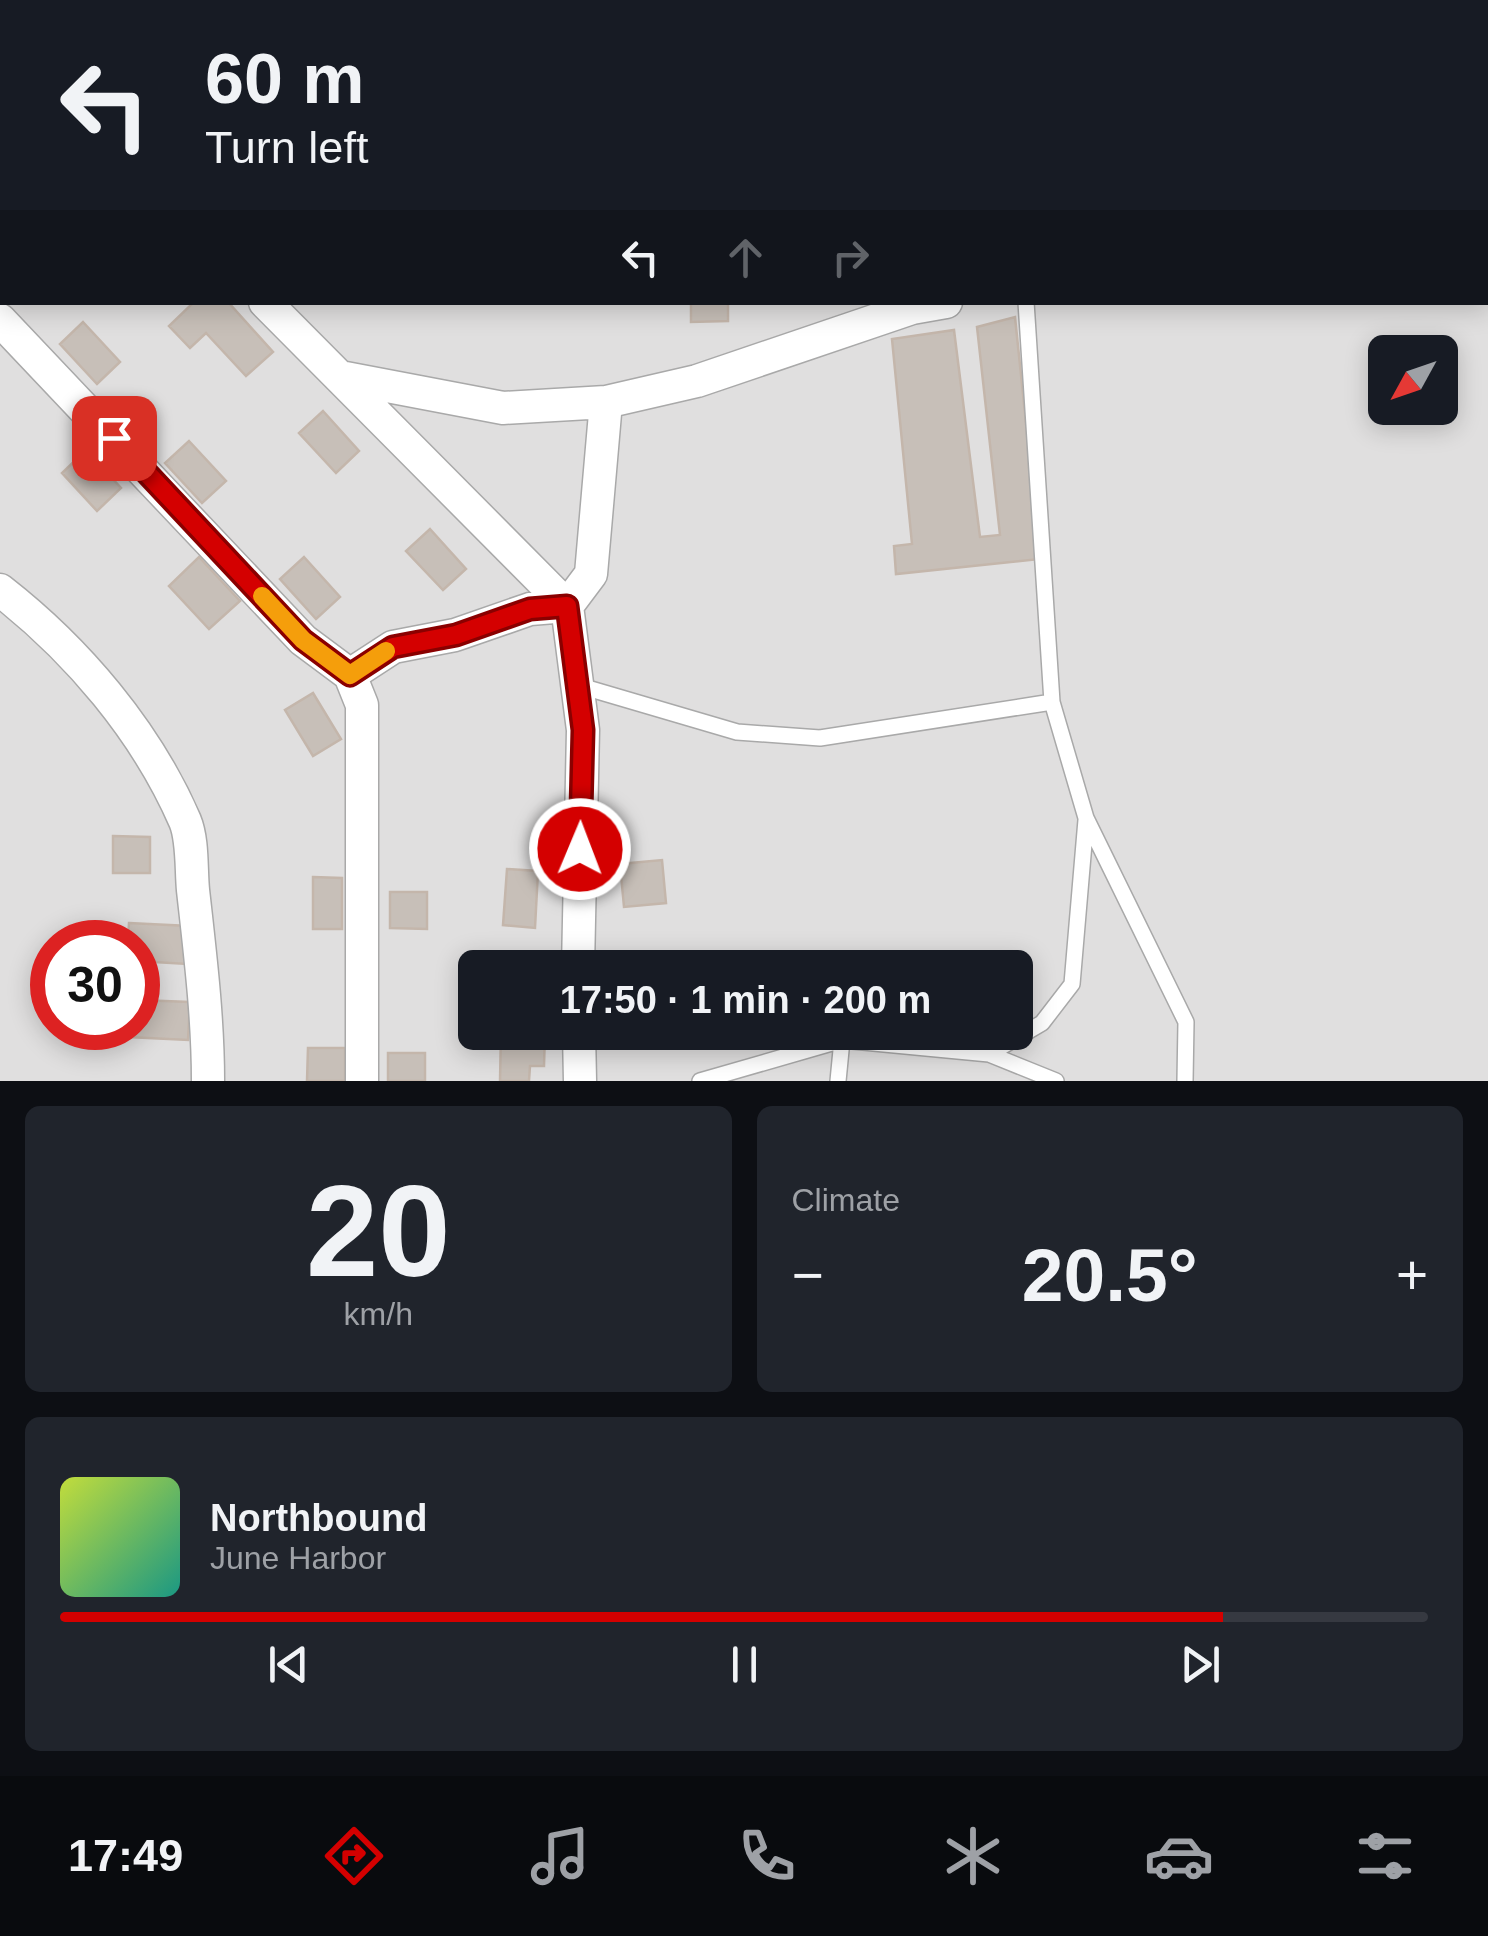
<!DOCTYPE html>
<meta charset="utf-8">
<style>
:root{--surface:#171b24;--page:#20242c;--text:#f1f3f6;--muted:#9ea1a6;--line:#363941;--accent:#d40000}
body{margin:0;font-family:Helvetica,sans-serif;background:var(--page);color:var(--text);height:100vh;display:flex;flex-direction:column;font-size:38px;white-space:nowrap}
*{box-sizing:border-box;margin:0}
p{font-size:32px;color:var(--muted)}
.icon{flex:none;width:55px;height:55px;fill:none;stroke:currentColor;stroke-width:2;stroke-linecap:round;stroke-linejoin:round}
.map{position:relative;height:1081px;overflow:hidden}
.drawer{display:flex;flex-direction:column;gap:25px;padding:25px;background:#0d0f14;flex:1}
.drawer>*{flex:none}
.hud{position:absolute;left:0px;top:0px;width:1490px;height:305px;box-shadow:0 5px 25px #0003;background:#171b24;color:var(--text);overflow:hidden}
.needle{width:65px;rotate:230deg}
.tools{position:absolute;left:1368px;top:335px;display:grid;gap:20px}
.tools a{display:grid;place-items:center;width:90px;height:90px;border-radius:15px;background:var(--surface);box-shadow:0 5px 25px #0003;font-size:50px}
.speed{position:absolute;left:30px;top:920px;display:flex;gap:20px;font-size:50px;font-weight:700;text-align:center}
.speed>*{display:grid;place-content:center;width:130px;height:130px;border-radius:50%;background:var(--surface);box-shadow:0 5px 25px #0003;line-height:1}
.speed .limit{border:15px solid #d22;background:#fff;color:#111}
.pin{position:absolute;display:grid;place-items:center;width:85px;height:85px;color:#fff;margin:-42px;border-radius:20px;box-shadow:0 5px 15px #0006}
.me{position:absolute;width:110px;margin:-55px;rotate:1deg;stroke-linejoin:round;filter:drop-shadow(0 0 8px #0008)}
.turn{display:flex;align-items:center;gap:35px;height:210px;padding:0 40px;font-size:45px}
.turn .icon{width:130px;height:130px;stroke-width:2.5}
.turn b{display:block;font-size:70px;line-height:85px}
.lanes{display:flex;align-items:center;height:95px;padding:0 40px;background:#0003;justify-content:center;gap:50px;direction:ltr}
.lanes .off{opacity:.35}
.big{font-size:75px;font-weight:600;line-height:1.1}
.drawer .widget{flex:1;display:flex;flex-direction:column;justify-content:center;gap:15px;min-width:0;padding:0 35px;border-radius:15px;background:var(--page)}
.drawer .dial{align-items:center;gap:0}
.dial b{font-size:130px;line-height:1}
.song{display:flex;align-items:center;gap:30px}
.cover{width:120px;height:120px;border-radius:15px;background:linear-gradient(135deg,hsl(70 70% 55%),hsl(170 70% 35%))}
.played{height:10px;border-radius:5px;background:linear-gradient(90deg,var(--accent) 85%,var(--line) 85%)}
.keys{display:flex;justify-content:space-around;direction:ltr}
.heat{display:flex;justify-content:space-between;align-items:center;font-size:55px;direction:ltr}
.drawer .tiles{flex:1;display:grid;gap:25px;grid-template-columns:1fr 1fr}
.widget:last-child{grid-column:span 2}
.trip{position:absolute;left:458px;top:950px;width:575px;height:100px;border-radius:15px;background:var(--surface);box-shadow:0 5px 25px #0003;font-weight:600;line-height:100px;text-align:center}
.tab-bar{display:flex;height:160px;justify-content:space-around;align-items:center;background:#090b0e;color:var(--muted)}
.tab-bar .icon{width:70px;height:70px}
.tab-bar .on{color:var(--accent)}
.tab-bar b{font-size:45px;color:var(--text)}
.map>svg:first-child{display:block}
.residential{fill:#e0dfdf;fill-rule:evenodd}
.building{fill:#c7bfb8;stroke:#c4b6ab;stroke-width:2.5}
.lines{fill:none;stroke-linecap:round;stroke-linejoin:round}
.lane-casing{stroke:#a9a9a9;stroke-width:18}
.street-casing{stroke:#a9a9a9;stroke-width:35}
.lane{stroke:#fff;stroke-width:15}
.street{stroke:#fff;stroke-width:32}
.route-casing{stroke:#8a0000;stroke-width:25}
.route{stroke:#d40000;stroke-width:18}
.slow{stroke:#f59e0b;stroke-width:18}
</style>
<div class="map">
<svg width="1488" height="1081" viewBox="0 0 1488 1081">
<rect width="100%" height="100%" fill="#f2efe9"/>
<path class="residential" d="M0,0H1488V1081H0ZM2,2H1488V302H2ZM1385,352H1440V408H1385ZM52,942H138V1028H52ZM475,968H1015V1032H475Z"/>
<path class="building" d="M194,302H228L273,352L246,376L206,333L190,348L169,326Z
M691,302H728V321L691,322Z
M1015,317L1040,559L896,574L894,546L912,544L892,339L954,330L980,537L1000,535L977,327Z
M83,322L120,362L97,384L60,344Z
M323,411L359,451L336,473L299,433Z
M189,441L226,481L202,503L165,463Z
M86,450L121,488L97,511L62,473Z
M430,529L466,569L443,590L406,551Z
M199,557L240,601L209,629L169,586Z
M304,557L340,597L316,619L280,579Z
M313,693L341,739L313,756L285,710Z
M113,836L150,837V873H113Z
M662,860L666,903L624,907L620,864Z
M507,869L538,871L535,928L503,925Z
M313,877L342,878V929H313Z
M390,892H427V929L390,928Z
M129,923L189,926L187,964L138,961V942H128Z
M138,1000L190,1002L188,1040L128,1037L129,1028H138Z
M501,1032L545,1033L544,1066H530L529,1081H500Z
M308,1048H345V1081H307Z
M388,1053H425V1081H388Z"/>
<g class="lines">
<g class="lane-casing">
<path id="lane" d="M383,2L386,0
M1026,302L1052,702L1086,818L1186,1022L1185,1081
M577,685L737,732L820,738L1052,702
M989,1054L1042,1023L1072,984L1086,820
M700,1081L842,1040L989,1054L1056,1081
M838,1081L842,1040"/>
</g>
<g class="street-casing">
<path id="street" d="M24,0L26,2
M846,2V0
M265,302L567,606L583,730L578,968
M0,320L303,640L350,675L362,705V1081
M340,377L503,408L606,402L697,381L912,308L946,302
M0,590C77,650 146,731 185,821C193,840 191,869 193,890C200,953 208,1017 208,1081
M350,675L393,647L455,635L530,609L567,606L591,574L606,402
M579,1032L580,1081"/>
</g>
<use href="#lane" class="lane"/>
<use href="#street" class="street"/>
</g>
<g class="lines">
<g class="route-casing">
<path id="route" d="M114,438L303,640L350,675L393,647L456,635L530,609L567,606L583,730L580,849"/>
</g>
<use href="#route" class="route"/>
<path class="slow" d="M262,596L303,640L350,675L386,651"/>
</g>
</svg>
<div class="tools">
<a><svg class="needle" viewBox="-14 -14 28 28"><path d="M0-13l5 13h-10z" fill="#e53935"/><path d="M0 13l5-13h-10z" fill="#9ea1a6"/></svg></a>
</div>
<div class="speed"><div class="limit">30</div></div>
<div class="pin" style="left:114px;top:438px;background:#d93025"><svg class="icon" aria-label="arrive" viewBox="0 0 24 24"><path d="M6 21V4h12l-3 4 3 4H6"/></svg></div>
<svg class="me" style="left:580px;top:849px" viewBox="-20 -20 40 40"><circle r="17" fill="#d40000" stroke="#fff" stroke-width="3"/><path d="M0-11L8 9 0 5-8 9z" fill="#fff"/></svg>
<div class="trip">17:50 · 1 min · 200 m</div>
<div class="hud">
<div class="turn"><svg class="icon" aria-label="left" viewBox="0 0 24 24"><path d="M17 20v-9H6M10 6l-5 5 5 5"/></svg><div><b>60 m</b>Turn left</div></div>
<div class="lanes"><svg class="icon" aria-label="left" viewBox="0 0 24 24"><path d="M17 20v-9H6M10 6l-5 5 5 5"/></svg><svg class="icon off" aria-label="ahead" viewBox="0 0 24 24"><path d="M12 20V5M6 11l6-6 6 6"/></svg><svg class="icon off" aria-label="right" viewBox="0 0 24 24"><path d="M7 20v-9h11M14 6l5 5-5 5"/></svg></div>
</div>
</div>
<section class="drawer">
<div class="tiles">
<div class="widget dial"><b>20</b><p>km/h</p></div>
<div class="widget"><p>Climate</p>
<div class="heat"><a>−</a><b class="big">20.5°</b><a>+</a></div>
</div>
<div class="widget">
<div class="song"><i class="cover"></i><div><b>Northbound</b><p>June Harbor</p></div></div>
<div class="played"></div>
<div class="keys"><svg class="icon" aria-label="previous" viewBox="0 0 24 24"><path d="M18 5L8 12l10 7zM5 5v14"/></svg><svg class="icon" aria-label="pause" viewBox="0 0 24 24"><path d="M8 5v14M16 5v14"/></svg><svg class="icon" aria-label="next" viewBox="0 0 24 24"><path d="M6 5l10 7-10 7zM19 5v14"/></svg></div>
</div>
</div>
</section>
<nav class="tab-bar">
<b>17:49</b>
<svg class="icon on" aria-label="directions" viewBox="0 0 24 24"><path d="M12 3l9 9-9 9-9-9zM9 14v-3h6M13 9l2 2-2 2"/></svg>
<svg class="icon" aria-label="music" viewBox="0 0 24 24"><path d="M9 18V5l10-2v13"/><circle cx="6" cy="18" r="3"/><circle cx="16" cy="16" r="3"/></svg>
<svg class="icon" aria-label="phone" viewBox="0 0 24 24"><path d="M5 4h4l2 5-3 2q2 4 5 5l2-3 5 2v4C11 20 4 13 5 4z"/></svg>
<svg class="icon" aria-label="climate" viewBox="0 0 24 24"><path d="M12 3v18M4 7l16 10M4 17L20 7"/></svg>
<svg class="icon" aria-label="car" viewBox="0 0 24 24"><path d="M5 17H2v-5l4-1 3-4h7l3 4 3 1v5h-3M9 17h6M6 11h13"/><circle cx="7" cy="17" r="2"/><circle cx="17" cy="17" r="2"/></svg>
<svg class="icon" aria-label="filters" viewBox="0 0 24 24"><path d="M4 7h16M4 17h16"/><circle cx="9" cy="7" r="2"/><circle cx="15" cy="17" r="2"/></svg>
</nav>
